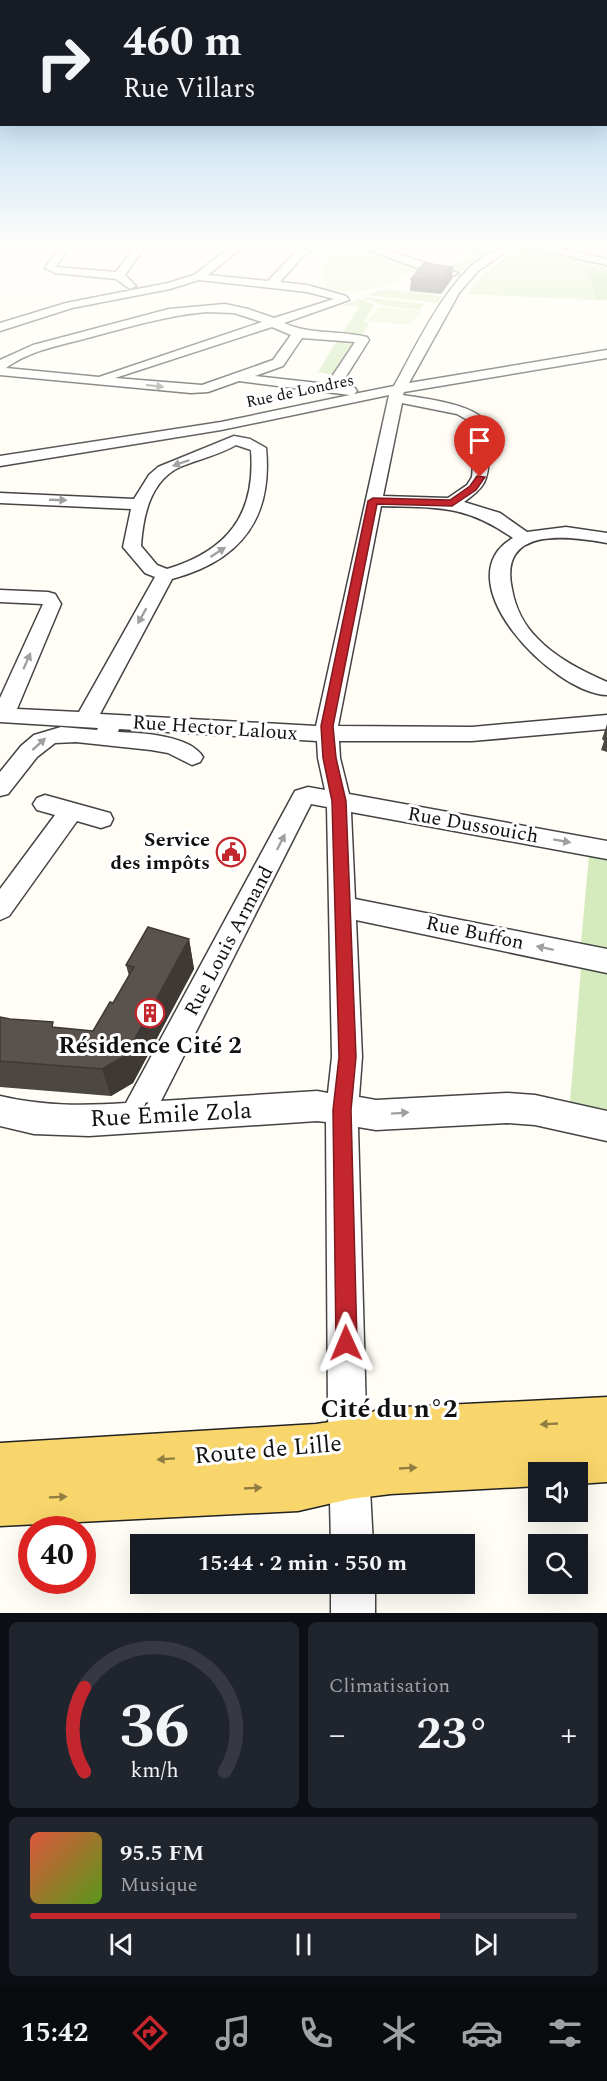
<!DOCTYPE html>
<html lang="fr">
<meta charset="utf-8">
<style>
:root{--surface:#171b24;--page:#20242c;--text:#f1f3f6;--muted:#9ea1a6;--line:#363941;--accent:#c4262e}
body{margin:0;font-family:Spectral,serif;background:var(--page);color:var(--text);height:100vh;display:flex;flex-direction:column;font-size:22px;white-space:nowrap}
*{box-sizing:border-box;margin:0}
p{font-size:20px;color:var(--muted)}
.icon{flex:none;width:33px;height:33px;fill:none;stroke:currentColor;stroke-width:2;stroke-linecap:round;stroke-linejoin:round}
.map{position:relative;height:1613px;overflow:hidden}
.details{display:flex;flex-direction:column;gap:9px;padding:9px;background:#0d0f14;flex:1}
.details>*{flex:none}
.guide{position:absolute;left:0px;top:0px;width:608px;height:126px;box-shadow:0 6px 24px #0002;background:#171b24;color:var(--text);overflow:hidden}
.fabs{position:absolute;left:528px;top:1462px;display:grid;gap:12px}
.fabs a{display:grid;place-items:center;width:60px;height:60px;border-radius:0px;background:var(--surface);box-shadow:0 6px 24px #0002;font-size:30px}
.speed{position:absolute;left:18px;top:1516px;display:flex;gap:12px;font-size:30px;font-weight:700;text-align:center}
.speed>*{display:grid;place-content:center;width:78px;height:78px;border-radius:50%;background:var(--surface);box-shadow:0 6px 24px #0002;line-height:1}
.speed .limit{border:9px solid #d22;background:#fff;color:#111}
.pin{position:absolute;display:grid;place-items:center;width:51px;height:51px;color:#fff;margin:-62px -26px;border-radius:50% 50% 50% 0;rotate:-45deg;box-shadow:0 0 6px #0007}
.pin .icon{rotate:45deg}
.me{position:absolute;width:66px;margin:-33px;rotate:359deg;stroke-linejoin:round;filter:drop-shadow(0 0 4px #0008)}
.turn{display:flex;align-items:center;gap:21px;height:126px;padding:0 24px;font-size:27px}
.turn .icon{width:78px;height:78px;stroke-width:2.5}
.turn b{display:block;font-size:42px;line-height:51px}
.big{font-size:45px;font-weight:700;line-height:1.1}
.details .tile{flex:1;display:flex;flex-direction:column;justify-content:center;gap:9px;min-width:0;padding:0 21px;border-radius:9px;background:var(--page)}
.details .dial{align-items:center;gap:0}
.dial svg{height:156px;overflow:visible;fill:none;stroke:var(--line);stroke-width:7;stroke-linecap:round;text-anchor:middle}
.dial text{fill:var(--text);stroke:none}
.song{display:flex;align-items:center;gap:18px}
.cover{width:72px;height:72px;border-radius:9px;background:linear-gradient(135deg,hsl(10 70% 55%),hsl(90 70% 35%))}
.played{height:6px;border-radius:3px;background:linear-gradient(90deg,var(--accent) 75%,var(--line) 75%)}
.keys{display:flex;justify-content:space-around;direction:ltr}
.heat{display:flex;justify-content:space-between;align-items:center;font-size:33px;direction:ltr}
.details .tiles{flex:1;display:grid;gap:9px;grid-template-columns:1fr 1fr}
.tile:last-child{grid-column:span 2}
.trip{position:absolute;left:130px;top:1534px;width:345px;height:60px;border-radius:0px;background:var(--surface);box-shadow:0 6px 24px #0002;font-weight:700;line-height:60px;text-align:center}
.dock{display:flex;height:96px;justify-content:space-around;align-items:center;background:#090b0e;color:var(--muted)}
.dock .icon{width:42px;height:42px}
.dock .on{color:var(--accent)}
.dock b{font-size:27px;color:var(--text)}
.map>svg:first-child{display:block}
.green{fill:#d5ebbd}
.forest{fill:#b9dc9c}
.pitch{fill:#e6f2cf}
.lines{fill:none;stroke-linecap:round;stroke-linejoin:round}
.minor-casing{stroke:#444;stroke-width:3}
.major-casing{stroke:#222;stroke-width:3}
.minor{fill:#fff;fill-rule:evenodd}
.major{fill:#f9d66b;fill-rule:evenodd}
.wall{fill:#4d4742}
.shaded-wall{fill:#3f3936}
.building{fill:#5a524d;stroke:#3f3936;stroke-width:1.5}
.oneway{fill:#a0a0a0}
.oneway2{fill:#917d42}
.route{fill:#c4262e;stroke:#7f191e;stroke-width:1.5}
.labels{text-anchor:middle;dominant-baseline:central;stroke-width:6;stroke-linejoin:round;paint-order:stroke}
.far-street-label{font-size:16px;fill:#111;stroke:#fff}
.street-label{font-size:20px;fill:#111;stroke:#fff}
.poi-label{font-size:20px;font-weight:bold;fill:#111;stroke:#fff;text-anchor:end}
.near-poi-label{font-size:24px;font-weight:bold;fill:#111;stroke:#fff}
.near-street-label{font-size:24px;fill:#111;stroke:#fff}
.near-neighbourhood-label{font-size:26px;font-weight:bold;fill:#111;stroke:#fff}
</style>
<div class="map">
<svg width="607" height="1613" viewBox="0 0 607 1613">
<rect width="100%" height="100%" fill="#fffdf5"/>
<path class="green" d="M471,248L494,250L463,271L440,268L473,257L474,254L464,251Z
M524,248L576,260L607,263V270L586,267L596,300L467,294L486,271L518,249Z
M385,289L442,296L437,303L366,295Z
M365,297L424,304L420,310L385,306L362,298Z
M360,299L375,305L363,322L369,323L362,336L342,334L359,307L343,305Z
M339,337L357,341L334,375L318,372Z
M589,855L607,859V949L581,943Z
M581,969L607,974V1110L570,1102Z"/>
<path class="forest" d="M586,267L607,270V300H596Z"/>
<path class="pitch" d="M319,248H359L423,269L393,278L399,281C373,289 350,296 323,288L332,280L322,276L325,259L333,256L308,251Z
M378,307L420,311L411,325L368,321Z"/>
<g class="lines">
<g class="minor-casing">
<path id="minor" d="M59,248H69L56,267L116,272L134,248H144L125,275L136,286L130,289L116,279L55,273L45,268Z
M229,248H241L208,275L268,281L296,251L316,248L304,255L280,282L307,285L346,296L349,300L284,323C310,335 339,330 367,337L369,340L340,386L355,388L357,391L354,394L394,386C417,346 459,248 511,248L478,271L459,293L409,383L607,350V358L404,392L403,395C425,399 483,404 490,429C492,436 489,448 489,456C488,481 485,487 464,502L500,513L527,532L566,527L607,533V543C568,536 498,526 512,589C515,607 524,625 537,638C556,658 582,671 607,682V695C552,693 442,579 513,538C464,504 438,508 381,506L338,726L472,727L607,715V729L472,741H339L340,758L349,794L607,841V859L351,812L355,899L607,949V973L356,920L362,1057L359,1097L376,1100L507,1093L535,1095L607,1111V1141L535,1125L507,1123L376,1130L358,1127L366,1413L373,1545H331L328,1413L326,1122L317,1121L89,1136L34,1134L0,1126V1096C42,1106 83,1106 126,1103L295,791L308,787L325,790L318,758L317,741L119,729L118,732C142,733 190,735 203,757L200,762L192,765L168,753L151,750L76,742L55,743L37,757L8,794L0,796V772L21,746L34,735L61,727L97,730L98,728L0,722V698L43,604L0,602V590L48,592L55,594L61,604L17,709L79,712L155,577L145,573L123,547L131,509L0,503V493L134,499L149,475L158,467L234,436L250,439L266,448C273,519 240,561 172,579L100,714L316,726L389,395L221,430L0,466V456L221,422L350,395L239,381L208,392L191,393L0,375V360L33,345L169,309L225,304L248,309L274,318L334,299L307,292L199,280L170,289L72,308L0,331V323L66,303L168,283L194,275ZM206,312L234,313L262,322L99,377L6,368C29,351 57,346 84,339C125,328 164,316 206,312ZM272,327L291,335L273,360L202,385L115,378ZM302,338L355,342L327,384L255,376L283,366ZM402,403L457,414L471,422L476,429L472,477L467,485L448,498L383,496ZM236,445L251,450C256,515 227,551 167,569L157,565L141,546C143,516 150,481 180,467C199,459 219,455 236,445ZM311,804L327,807L332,1057L328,1093L317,1091L161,1101Z
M363,248H379L458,273L453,276L426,271Z
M533,248H555L607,259V265Z
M45,795L110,813L113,819L110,825L101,828L77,821L9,916L0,920V889L55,815L37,810L33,804L37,798Z
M331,1584H375V1613H331Z"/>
</g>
<g class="major-casing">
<path id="major" d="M607,1397V1482L578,1484V1473H538V1486L391,1494L350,1499L298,1511L0,1526V1443L316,1424L350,1419L384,1408Z"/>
</g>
<use href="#minor" class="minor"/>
<use href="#major" class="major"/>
</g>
<path class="wall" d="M411,279H452L441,294L410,291Z
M607,724V752L601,750L604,741L602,739Z
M189,939L194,969L133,1083L111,1096L0,1087V1017L55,1028L93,1031L113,1003L129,976L126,965Z"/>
<path class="shaded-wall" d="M453,267L452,279L441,294L443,281Z
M189,939L194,969L133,1083L111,1096L102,1069Z"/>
<path class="building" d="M424,263L453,267L443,281L411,279Z
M148,927L189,939L126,1055L102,1069L0,1061V1017L10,1019L53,1022L52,1027L93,1031L110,1002L113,1003L134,967L126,965Z"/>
<defs><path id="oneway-solid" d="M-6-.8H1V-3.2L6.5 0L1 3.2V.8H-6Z" transform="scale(1.5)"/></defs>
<g class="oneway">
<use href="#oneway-solid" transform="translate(155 386) rotate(6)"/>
<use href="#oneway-solid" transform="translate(181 463) rotate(161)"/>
<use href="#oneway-solid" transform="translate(58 500) rotate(2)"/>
<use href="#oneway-solid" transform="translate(218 552) rotate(-33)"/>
<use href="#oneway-solid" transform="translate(142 616) rotate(119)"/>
<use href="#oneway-solid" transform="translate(27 661) rotate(-66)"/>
<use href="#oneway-solid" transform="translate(39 744) rotate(-42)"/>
<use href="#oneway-solid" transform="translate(562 841) rotate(10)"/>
<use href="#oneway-solid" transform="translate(281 842) rotate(-63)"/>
<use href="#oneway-solid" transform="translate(545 948) rotate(-168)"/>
<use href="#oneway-solid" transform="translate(400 1113) rotate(-4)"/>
</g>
<g class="oneway2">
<use href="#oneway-solid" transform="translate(549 1424) rotate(177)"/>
<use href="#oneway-solid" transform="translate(166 1459) rotate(176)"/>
<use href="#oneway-solid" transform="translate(408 1468) rotate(-3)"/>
<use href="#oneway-solid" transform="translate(253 1488) rotate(-3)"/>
<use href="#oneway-solid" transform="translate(58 1497) rotate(-3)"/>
</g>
<linearGradient id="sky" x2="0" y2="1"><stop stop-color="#95c6ee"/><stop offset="0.52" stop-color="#fffefa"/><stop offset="1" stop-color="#fffefa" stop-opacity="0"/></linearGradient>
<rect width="607" height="474" fill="url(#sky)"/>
<path class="route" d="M477,476L485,477L476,490L452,506L377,504L333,726L336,758L346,801L356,1057L351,1110L357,1343L354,1351L346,1354L339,1351L336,1343L333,1110L339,1057L332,801L323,758L321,726L368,501L373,498L450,500L470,486Z"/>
<defs>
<g id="civic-ring" transform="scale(1.5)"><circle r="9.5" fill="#fff" stroke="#c4262e" stroke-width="1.5"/><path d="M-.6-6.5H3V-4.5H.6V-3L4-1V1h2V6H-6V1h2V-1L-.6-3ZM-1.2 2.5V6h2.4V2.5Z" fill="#c4262e"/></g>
<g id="building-ring" transform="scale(1.5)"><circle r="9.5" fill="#fff" stroke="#c4262e" stroke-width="1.5"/><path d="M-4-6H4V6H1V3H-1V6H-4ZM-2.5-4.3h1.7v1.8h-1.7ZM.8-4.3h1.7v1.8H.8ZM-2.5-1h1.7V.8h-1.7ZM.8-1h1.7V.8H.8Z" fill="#c4262e"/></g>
</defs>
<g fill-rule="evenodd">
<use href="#civic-ring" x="231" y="852"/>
<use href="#building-ring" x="150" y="1013"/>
</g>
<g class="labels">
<g class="far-street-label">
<text transform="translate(300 391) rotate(-12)">Rue de Londres</text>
</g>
<g class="street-label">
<text transform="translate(215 728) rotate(4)">Rue Hector Laloux</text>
<text transform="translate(473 825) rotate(10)">Rue Dussouich</text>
<text transform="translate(475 933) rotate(12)">Rue Buffon</text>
<text transform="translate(229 941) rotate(-62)">Rue Louis Armand</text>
</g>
<g class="poi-label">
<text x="210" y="840">Service<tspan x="210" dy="23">des impôts</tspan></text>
</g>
<g class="near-poi-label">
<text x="150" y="1046">Résidence Cité 2</text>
</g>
<g class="near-street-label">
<text transform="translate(171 1115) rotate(-3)">Rue Émile Zola</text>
<text transform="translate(268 1450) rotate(-5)">Route de Lille</text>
</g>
<g class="near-neighbourhood-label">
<text x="389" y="1409">Cité du n°2</text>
</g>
</g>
</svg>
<div class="fabs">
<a><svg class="icon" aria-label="sound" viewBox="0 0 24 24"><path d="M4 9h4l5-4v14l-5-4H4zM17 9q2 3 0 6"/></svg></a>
<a><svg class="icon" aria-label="search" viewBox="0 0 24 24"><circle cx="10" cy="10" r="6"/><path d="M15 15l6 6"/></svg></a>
</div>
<div class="speed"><div class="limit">40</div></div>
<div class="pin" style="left:480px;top:477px;background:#d93025"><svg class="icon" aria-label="arrive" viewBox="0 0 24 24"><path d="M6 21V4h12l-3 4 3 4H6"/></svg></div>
<svg class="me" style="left:346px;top:1343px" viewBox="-20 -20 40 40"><path d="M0-17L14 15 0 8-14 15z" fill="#c4262e" stroke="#fff" stroke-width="4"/></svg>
<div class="trip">15:44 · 2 min · 550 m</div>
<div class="guide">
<div class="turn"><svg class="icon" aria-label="right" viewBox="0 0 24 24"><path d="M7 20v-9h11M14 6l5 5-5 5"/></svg><div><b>460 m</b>Rue Villars</div></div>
</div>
</div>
<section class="details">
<div class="tiles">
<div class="tile dial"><svg viewBox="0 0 100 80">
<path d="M14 69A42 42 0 1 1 86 69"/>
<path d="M14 69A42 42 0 0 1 14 26" stroke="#c4262e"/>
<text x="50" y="56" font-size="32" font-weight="700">36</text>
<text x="50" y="72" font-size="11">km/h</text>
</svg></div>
<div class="tile"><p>Climatisation</p>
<div class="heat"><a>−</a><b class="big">23°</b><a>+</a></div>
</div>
<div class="tile">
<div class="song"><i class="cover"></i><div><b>95.5 FM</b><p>Musique</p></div></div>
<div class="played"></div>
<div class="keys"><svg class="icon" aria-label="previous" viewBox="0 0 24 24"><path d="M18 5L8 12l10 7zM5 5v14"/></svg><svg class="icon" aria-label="pause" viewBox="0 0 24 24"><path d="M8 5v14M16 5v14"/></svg><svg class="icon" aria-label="next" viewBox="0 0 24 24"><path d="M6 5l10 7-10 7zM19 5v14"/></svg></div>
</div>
</div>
</section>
<nav class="dock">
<b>15:42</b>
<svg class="icon on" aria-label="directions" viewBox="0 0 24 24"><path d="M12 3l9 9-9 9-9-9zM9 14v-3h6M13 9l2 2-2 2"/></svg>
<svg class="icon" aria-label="music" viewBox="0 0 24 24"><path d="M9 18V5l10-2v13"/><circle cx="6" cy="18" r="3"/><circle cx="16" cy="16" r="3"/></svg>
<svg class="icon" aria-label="phone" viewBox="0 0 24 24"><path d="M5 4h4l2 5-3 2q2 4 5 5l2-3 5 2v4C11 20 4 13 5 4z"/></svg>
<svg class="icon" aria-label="climate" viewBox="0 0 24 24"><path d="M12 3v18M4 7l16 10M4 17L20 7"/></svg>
<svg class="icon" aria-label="car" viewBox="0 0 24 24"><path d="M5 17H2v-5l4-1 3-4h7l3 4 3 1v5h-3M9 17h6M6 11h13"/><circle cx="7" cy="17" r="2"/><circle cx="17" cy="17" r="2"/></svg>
<svg class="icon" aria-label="filters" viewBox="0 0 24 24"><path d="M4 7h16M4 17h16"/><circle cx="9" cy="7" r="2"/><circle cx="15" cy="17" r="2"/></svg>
</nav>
